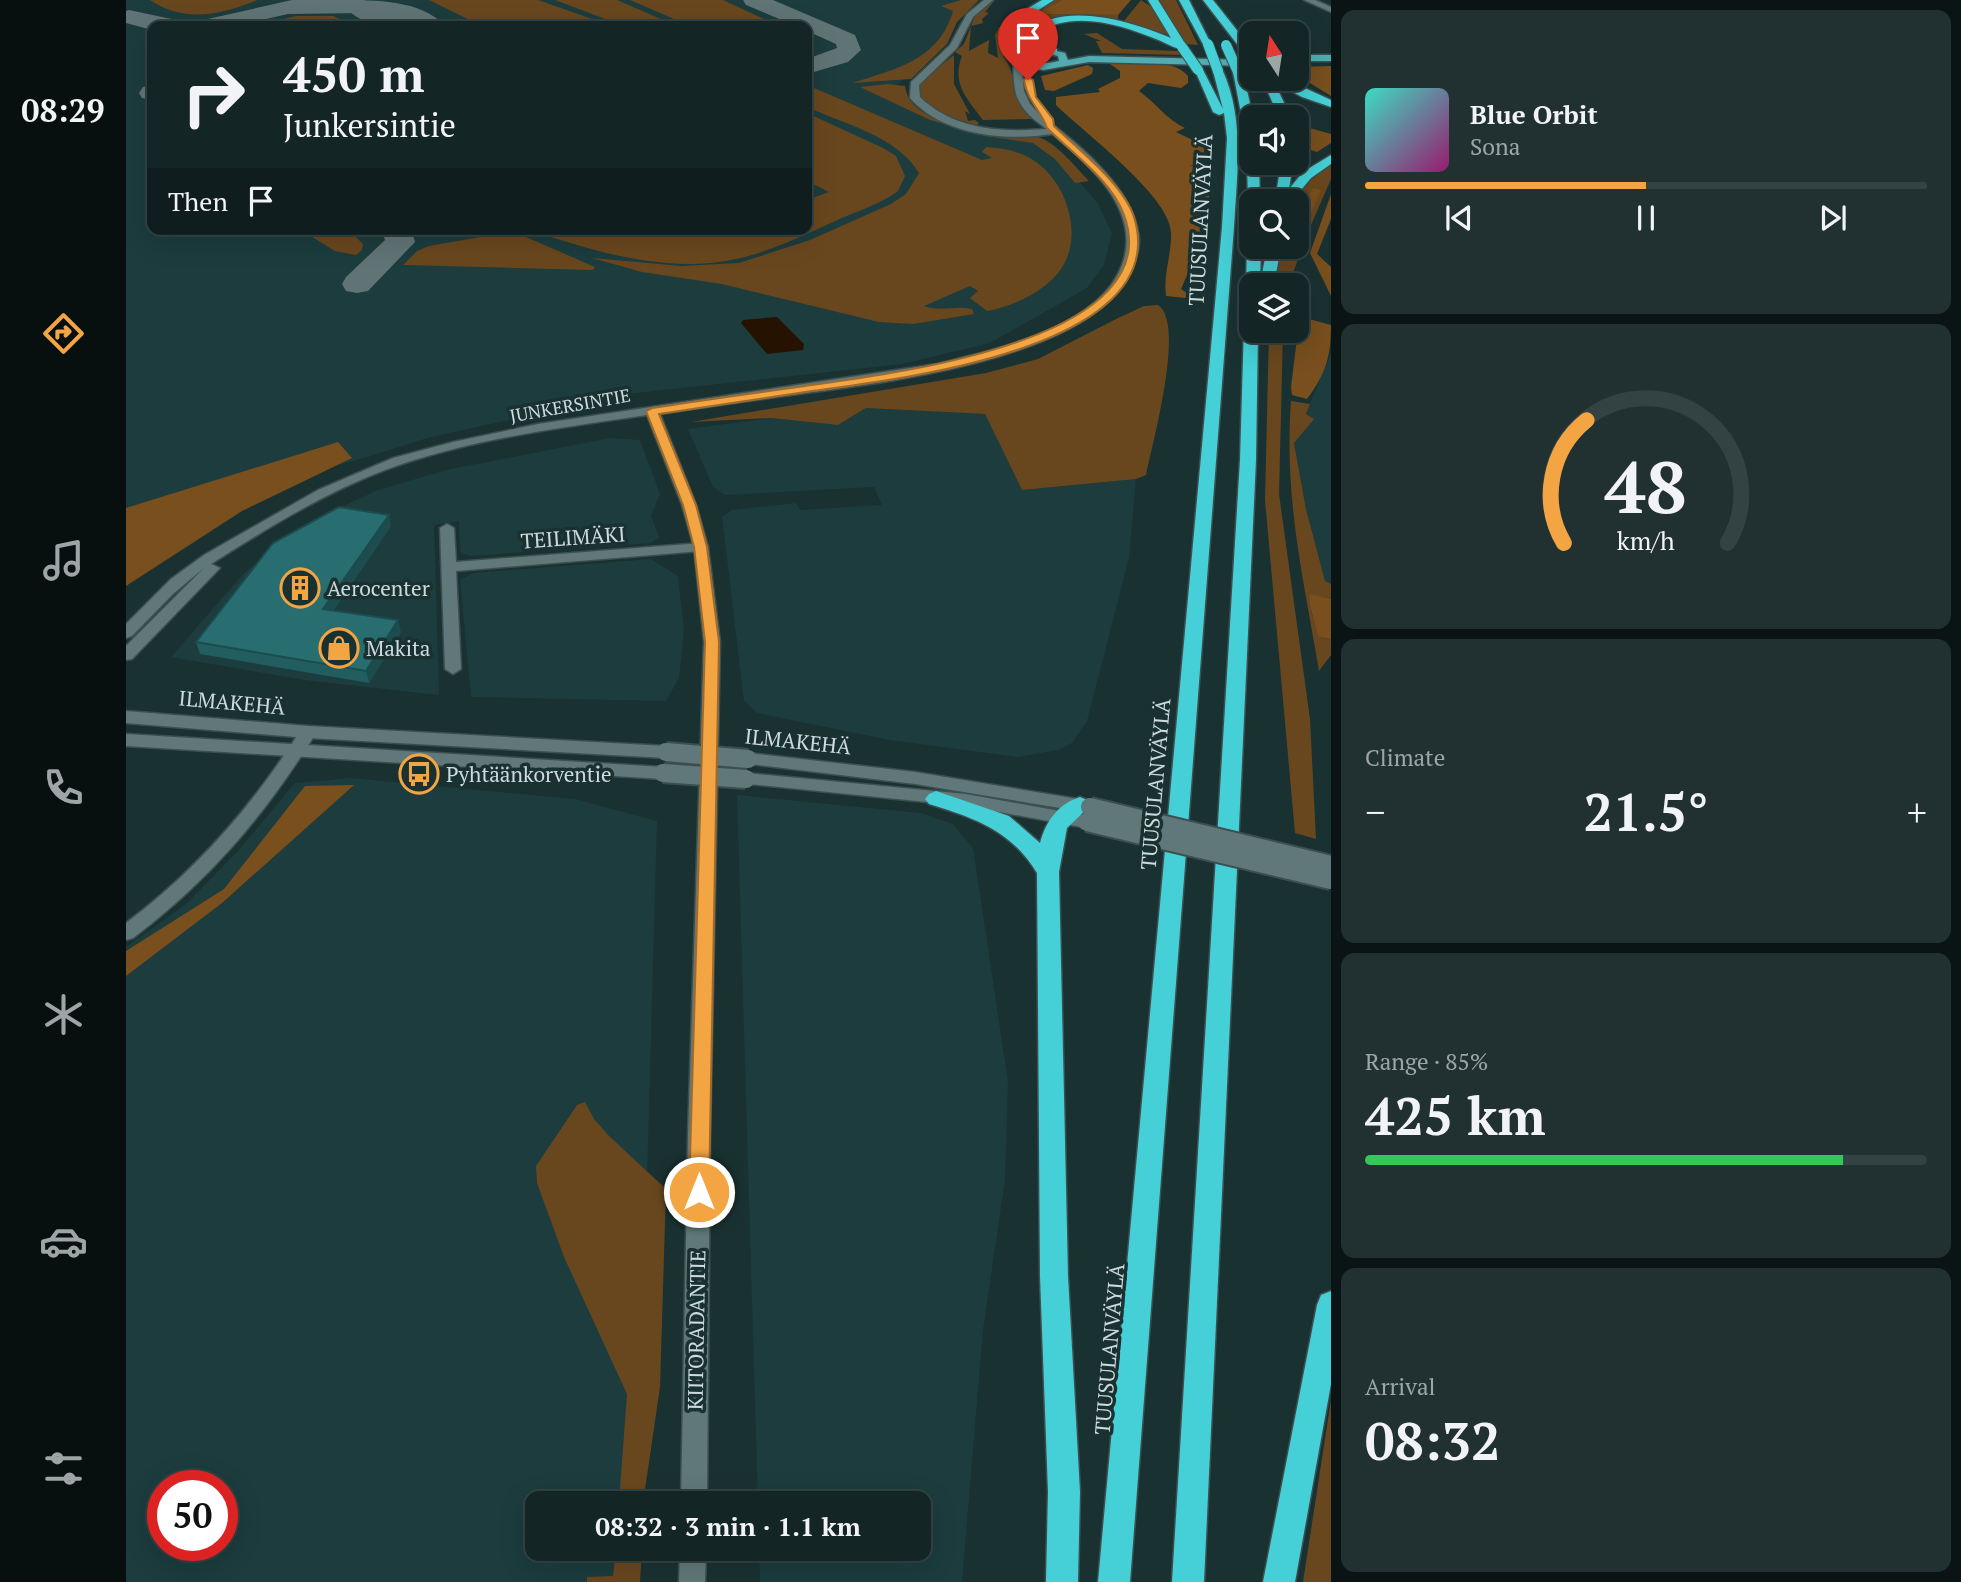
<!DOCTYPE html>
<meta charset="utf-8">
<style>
:root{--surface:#142526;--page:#213132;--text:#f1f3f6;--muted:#9da5a7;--line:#334243;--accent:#f3a443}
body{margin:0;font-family:"PT Serif",serif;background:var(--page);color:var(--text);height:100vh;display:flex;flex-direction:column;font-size:26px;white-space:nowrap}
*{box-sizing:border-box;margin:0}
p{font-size:23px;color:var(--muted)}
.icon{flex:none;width:38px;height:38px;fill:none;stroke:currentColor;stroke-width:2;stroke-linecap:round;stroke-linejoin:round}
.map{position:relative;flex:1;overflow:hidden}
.sheet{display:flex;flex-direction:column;gap:10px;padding:10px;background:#0b1415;width:630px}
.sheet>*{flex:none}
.guide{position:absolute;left:21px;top:21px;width:665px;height:214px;border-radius:14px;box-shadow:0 7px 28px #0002,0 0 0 2px var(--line);background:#142526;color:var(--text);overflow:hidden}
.needle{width:46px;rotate:348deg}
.controls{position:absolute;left:1113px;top:21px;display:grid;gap:14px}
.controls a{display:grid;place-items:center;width:70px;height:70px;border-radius:14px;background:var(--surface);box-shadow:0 7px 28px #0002,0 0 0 2px var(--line);font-size:35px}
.speed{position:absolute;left:21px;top:1470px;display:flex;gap:14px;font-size:35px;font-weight:700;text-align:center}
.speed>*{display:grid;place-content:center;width:91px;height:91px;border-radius:50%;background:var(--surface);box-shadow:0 7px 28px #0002,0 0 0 2px var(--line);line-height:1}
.speed .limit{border:10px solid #d22;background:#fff;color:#111}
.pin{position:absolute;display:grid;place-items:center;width:60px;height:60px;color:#fff;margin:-72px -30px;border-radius:50% 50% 50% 0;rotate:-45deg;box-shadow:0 0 7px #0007}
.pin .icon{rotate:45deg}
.me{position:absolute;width:77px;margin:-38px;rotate:0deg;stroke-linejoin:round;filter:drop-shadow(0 0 5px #0008)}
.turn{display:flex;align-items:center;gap:24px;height:147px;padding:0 21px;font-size:32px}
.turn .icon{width:91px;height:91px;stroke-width:2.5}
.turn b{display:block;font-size:49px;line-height:60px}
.then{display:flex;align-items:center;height:66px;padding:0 21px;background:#0003;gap:14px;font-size:26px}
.big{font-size:52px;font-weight:700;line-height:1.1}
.sheet .widget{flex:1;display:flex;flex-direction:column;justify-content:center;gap:10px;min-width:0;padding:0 24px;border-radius:14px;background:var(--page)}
.sheet .dial{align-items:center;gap:0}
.dial svg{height:182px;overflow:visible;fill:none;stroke:var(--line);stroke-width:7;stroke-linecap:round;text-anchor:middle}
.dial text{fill:var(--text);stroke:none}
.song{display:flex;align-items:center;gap:21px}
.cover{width:84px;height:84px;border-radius:10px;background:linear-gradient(135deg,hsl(170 70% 55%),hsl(320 70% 35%))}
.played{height:7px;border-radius:4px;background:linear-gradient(90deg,var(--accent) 50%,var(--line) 50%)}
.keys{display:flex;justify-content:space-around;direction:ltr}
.heat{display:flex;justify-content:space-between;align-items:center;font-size:38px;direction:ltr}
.charge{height:10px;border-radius:5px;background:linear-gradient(90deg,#34c759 85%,var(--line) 0)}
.trip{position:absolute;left:399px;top:1491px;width:406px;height:70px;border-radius:14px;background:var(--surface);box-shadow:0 7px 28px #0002,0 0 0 2px var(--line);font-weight:700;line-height:70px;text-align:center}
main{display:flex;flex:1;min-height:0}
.tab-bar{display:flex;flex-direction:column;width:126px;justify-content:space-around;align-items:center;background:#080f0f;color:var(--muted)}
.tab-bar .icon{width:49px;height:49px}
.tab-bar .on{color:var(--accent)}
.tab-bar b{font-size:32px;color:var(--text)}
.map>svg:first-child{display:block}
.built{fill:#1c3c3e;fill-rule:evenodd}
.green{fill:#69471e}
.forest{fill:#784f1d}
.water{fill:#261200}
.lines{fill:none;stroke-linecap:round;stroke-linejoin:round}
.taxiway{fill:#617475;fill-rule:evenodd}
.runway{fill:#617475;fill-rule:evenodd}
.minor-casing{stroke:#3c4f50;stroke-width:3}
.secondary-casing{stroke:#3c4f50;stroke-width:3}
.primary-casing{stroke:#3c4f50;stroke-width:3}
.motorway-casing{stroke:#3c4f50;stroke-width:3}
.minor{fill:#607879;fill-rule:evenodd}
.secondary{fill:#607879;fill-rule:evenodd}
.primary{fill:#50acb1;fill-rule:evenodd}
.motorway{fill:#45cfd6;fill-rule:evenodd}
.secondary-bridge-casing{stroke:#3c4f50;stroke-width:22;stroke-linecap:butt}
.motorway-bridge-casing{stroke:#3c4f50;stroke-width:12;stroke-linecap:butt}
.secondary-bridge{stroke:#607879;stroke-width:18}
.motorway-bridge{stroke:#45cfd6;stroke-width:10}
.wall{fill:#225e60}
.shaded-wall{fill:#1c4c4e}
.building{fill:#286d70;stroke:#1c4c4e;stroke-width:2}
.route{fill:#f3a443;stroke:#9e6b2c;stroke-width:2}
.labels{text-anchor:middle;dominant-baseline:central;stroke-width:7;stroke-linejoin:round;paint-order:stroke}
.far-street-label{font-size:18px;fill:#cedbdb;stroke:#1a3132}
.street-label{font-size:21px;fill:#cedbdb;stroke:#1a3132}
.poi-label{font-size:21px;fill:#cedbdb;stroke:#1a3132;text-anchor:start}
</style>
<main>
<nav class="tab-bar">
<b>08:29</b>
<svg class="icon on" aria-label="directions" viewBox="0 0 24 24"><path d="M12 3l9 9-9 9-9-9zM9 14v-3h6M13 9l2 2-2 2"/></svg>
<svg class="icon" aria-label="music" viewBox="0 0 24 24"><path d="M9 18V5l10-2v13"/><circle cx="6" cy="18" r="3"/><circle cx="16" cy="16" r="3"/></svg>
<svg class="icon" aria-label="phone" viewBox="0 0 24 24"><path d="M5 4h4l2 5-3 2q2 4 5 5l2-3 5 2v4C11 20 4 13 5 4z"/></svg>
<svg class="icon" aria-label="climate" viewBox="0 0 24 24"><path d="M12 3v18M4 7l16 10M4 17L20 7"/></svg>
<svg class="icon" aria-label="car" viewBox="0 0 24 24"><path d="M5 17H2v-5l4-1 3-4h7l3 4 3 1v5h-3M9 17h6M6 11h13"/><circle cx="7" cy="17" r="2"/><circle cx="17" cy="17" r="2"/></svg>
<svg class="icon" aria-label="filters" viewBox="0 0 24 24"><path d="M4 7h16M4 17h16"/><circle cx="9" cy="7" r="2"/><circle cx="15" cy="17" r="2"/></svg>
</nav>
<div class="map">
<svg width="1205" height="1582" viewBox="0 0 1205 1582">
<rect width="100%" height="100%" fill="#1a3132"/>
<path class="built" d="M0,0H846L836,6L815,45L760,95L805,119L918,142L971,202L986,233L978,265L961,288L864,343L776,364L501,394L305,437L228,461L0,513ZM26,26H681V229H26Z
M1205,353V584L1199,581L1180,509L1168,443L1187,419L1180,414Z
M740,408L859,414L896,490L1010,479L1003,558L961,721L946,743L932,750L892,757L763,740L631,713L618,701L596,517L606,510L670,503L674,510L756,505L748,487L599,495L587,487L562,429L645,418L712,425Z
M484,438L514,440L534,494L525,516L533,537L525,543L345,556L334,552L333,521L308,525L313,695L178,680L45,657L118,573L168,532L211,509L252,490L320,470Z
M525,559L552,576L558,631L553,678L540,701L345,697L334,580L347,573Z
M225,778L449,799L531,821L512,1503H411V1549H511L510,1582H0V947L60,904L113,850L169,783ZM37,1486H96V1545H37Z
M611,795L795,813L827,824L847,848L882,1082L879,1180L857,1330L836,1582H634L633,1549H793V1503H632Z"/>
<path class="green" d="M24,0H131C95,15 57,23 24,0Z
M303,0H412L486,26H356Z
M429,0H491L551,26H498Z
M504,0H597L653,26H564Z
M835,0H853L831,22L821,44L785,79L726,83C770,69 813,60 827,11L815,6Z
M869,0L859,12L863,13L856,19L857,23L845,26L843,51L863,40L862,53L872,58L869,35L873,27H879L886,44L877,56C892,75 884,95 906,119L857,120C841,99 825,83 836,56L829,52L838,44L849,16Z
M929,0H936L913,14L992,15V20C972,17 952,15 931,18C917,20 907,27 893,26L906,13Z
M1015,0L1027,8L1043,35L998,21Z
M1031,0H1050L1072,45L1059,44Z
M170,16H207L215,20L186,26H130Z
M971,33L996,49L1052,51L1055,55L976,53L970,41H975L958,34Z
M828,55V84L844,114L839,111L842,121L849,120L853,123L851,125C830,119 803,114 792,93L795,81Z
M762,84L779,86C785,132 875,128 909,136C931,142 948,166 963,181L949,183L929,159L907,143L859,136L804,120L734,87Z
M681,85L856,160L866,158L856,152L860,147C874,148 889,150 902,157C936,174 956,225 940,260C928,288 889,306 861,311L844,298L852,291L844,286L798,306C812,312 830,305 846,309L848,314L787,324L753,322L596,284L516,272L466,258L555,266L613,263L684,240L765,204L780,194L793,173C771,136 718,124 681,107Z
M681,113L757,148L770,156L779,176L772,191C752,206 727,212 705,223C674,237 643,252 610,259C543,274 470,252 407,231L681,229V200L703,192L681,181Z
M1205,165V179L1179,239L1180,224L1189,197L1173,214L1171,223V197L1186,178Z
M173,229H222L237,244L236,250L230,255L209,251Z
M383,232L393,234L469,267L467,270L277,265L291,251L303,246Z
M1155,247L1175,250L1163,285H1148Z
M1032,305C1060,323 1026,444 1020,475L1010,479L896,490L859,414L740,408L712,425L645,418L565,422L860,373L912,359L992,318L1018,306Z
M1143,331H1157L1153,494L1184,719L1190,839L1169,833L1139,500Z
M1165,401L1184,404L1180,414L1188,419L1168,443L1180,509L1199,581L1205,584V599L1185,595L1183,602L1192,637L1205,639V655L1193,671C1177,575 1158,500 1165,401Z
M459,1102L468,1119L482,1135L540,1189L534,1387L517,1503H493L501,1394L438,1257L411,1183L410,1166L451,1105Z
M1205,1400V1582H1177Z
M490,1549H516L514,1582H461V1577L487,1576Z"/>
<path class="forest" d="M936,0H1005L992,15L911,14Z
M984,64C1008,64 1046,57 1062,76V83L1055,88L1022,83L1013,91C1030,103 1041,120 1059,128L1050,132L1079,146L1080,153L1072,166L1064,165L1083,174V198L1073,200L1068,212L1083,217L1084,235L1074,236L1071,252L1055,289L1069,299L1040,296C1037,273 1046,254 1045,232C1043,195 957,132 930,105V97L974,92L972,89L994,78V71Z
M962,65L967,68L966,74L928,91L919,90L915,76Z
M1205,66V96L1171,75V67Z
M1180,127L1205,134V143L1191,152L1172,146L1177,140L1176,128Z
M1187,188L1195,190L1180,224L1175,250L1167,249L1171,247L1173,214Z
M1205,194V219L1191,254L1205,267V296L1184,253Z
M1179,318L1205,325C1205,356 1200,374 1181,399L1166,395L1165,387L1173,322Z
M212,442L226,458L116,511L0,586V508Z
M1184,594L1205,599V639L1192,637L1183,602Z
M228,785L96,903L0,976V951L98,889L179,786Z"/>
<path class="water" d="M651,317L678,344L677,350L641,354L615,323L617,320Z"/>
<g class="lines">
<path class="taxiway" d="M166,0H237L277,10L280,15L269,22L235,13L162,14L109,26H70L73,21Z
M617,0H647L729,35L735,50L722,62L681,74V59L711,48L710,44L681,31V26H670L620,5Z
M3,10L55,21L58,26H26V30L0,23V11Z
M26,85V100L16,98L13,93L17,87Z
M255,229H285L289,242L242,291L231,293L220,291L216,284L220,277L259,240Z"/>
<path class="runway" d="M213,0C250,0 296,0 319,26C283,28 236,34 213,0Z"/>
<g class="minor-casing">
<path id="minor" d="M858,0H867L847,17L831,48L793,85L794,97C830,132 882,133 929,128L934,131L932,133C885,142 818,137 784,98L785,82L824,45L841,14Z
M321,524L328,528L330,562L575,543L582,547L575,551L330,571L335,669L327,674L319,669L314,528Z
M182,726L190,732L188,736C139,815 82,882 7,938L0,940V923C72,869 128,804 176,728Z"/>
</g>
<g class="secondary-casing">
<path id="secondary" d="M1178,0H1189L1205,7V12Z
M888,60L895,62L898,91L904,104C913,115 925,123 936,132C966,156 1005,192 1012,232C1015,245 1011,255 1006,267C972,360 752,383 665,395C621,401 577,407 534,414L570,505L582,547L594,642L584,1135L581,1503H555L562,1135L578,642L568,547L556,505L521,415C433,428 343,439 259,470C198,493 140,529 85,564L94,568L6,659L0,660V646L78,568L48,593L6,636L0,638V624L45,579L78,555L192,490L267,458L327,442L412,424L811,364C871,349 972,329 996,265C1016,211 965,166 927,134C915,124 900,116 893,101C887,91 887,71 888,60Z
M0,711L182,726L540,746L549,752L540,758L182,738L0,723Z
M0,734L537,767L546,773L537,779L0,746Z
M622,753L789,772L964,801L973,807L964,813L789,784L616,763L613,759Z
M620,773L840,794L961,816L970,822L961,828L840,806L614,783L611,779L614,775Z
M554,1549H580L579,1582H553Z"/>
</g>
<g class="primary-casing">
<path id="primary" d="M910,46L939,53L942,60L963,56L1125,60V66L963,62L917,70L888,64L881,56L893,48ZM910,51L932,56L933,61C919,64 902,66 890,56Z
M1171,55H1205V61H1171Z"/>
</g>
<g class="motorway-casing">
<path id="motorway" d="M916,0H928L897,20L890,31L899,45L898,50L889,52V45L880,31L889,16Z
M1022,0H1032L1060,45V49C1049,50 1039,42 1030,39C994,24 945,9 910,34L912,39L931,49V53L927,54L904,43L900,33C936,0 1004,21 1045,38Z
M1053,0H1063L1086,46H1078Z
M1077,0H1087L1125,48V58L1121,57Z
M1068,68H1076L1097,109L1087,71L1096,69C1119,118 1111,174 1108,227L1004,1582H972L1096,227L1101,138L1098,113L1093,115L1087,112Z
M1112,69L1117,72L1127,117L1125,137L1119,134L1107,72Z
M1136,79H1159L1205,100V107L1176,97L1148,82L1165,117H1153Z
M1205,155V164L1185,178L1166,201H1149L1155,163H1167L1163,189L1177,172Z
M1125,160V163H1133L1134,201H1125V204L1122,201L1121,163Z
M1125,244V247H1135L1134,285H1125V289L1120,285L1121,247Z
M1141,247H1155L1148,285H1134Z
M1125,321V331H1132L1130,460L1078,1582H1046L1114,460L1118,325Z
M810,791L883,816L914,843C920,821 932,804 954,797L961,800L965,805L941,828L933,872L942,1276L954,1492L952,1582H920L922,1492L914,1276L911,873C885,830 848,818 803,804L799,799L803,794Z
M1205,1291V1384L1169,1582H1137L1191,1305L1195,1295Z"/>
</g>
<use href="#minor" class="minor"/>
<use href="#secondary" class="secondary"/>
<use href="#primary" class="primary"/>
<use href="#motorway" class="motorway"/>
<g class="secondary-bridge-casing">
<path id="secondary-bridge" d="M540,752L622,759
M537,773L620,779
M964,807L1205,865
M961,822L1205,880"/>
</g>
<g class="motorway-bridge-casing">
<path id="motorway-bridge" d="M1082,44L1092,71
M1100,45L1112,72
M1056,47L1072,70"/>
</g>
<use href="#secondary-bridge" class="secondary-bridge"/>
<use href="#motorway-bridge" class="motorway-bridge"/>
</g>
<path class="wall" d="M265,526L207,611L275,632L243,683L74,654L70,642Z"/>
<path class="shaded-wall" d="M263,515L265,526L200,621L197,609Z
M272,620L275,632L243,683L240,671Z"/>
<path class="building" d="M213,507L263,515L197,609L272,620L240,671L70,642L147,543Z"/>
<path class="route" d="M902,77L907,80L910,97L927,119L928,126C952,149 998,185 1008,217C1049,349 767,380 686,391C635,399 584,406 533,414L570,505L581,547L593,642L583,1192L580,1199L573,1201L566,1199L563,1192L579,642L568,547L557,505L520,411L526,408C577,400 628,393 679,386C754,375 1045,343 998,215C986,181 946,153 921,128C914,108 902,103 898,80Z"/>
<defs>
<g id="building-ring" transform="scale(2.0125)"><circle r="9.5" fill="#1a3132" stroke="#f3a443" stroke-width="1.5"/><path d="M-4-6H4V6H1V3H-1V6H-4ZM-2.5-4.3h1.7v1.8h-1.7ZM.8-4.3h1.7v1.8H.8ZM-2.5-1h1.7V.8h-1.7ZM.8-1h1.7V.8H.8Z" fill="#f3a443"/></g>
<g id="shop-ring" transform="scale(2.0125)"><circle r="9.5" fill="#1a3132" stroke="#f3a443" stroke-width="1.5"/><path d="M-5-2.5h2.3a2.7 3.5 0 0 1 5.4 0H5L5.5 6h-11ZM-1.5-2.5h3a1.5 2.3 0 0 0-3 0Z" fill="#f3a443"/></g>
<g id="bus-ring" transform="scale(2.0125)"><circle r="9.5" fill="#1a3132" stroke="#f3a443" stroke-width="1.5"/><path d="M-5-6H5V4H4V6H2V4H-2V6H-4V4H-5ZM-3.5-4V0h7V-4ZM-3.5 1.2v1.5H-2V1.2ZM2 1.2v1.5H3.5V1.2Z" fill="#f3a443"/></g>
</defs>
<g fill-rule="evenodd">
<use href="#building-ring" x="174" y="588"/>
<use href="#shop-ring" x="213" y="648"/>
<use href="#bus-ring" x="293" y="774"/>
</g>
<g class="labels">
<g class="far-street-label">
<text transform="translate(444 405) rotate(-10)">JUNKERSINTIE</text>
</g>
<g class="street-label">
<text transform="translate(1074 220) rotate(-87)">TUUSULANVÄYLÄ</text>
<text transform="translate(447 537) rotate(-4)">TEILIMÄKI</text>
<text transform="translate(106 702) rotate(5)">ILMAKEHÄ</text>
<text transform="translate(672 741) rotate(6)">ILMAKEHÄ</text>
<text transform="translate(1029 784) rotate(-85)">TUUSULANVÄYLÄ</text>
<text transform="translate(570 1330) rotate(-89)">KIITORADANTIE</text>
<text transform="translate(983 1349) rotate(-85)">TUUSULANVÄYLÄ</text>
</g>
<g class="poi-label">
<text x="201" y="588">Aerocenter</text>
<text x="240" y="648">Makita</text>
<text x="320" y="774">Pyhtäänkorventie</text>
</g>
</g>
</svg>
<div class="controls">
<a><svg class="needle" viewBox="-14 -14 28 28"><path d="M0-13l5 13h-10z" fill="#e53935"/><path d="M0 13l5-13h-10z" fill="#9da5a7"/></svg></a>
<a><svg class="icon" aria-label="sound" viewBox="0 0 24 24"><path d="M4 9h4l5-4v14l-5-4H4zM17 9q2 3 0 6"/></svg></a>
<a><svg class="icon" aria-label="search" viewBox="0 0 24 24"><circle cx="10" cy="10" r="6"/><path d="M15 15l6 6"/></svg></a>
<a><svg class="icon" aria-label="layers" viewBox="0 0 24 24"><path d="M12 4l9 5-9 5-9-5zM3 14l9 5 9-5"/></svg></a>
</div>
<div class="speed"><div class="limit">50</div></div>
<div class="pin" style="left:902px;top:80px;background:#d93025"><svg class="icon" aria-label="arrive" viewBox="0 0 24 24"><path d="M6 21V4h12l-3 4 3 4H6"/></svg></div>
<svg class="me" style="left:573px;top:1192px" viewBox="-20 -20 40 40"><circle r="17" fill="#f3a443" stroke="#fff" stroke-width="3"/><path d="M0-11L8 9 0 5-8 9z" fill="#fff"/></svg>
<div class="trip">08:32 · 3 min · 1.1 km</div>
<div class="guide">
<div class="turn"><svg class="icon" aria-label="right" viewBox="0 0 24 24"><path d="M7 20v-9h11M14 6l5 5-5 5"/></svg><div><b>450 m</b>Junkersintie</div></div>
<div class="then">Then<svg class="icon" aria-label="arrive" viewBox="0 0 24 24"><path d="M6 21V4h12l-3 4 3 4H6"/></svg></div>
</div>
</div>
<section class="sheet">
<div class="widget">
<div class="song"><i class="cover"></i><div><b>Blue Orbit</b><p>Sona</p></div></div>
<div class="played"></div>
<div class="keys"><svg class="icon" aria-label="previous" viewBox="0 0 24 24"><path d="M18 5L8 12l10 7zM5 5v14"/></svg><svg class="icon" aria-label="pause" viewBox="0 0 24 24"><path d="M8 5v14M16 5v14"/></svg><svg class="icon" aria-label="next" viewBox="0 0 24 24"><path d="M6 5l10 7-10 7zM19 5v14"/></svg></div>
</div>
<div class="widget dial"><svg viewBox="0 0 100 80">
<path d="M14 69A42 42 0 1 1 86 69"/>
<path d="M14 69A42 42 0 0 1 24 15" stroke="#f3a443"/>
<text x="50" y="56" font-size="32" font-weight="700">48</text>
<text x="50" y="72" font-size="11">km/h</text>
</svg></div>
<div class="widget"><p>Climate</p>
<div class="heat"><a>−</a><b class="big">21.5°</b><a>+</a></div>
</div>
<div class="widget"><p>Range · 85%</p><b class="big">425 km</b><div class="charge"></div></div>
<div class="widget"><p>Arrival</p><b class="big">08:32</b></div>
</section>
</main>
